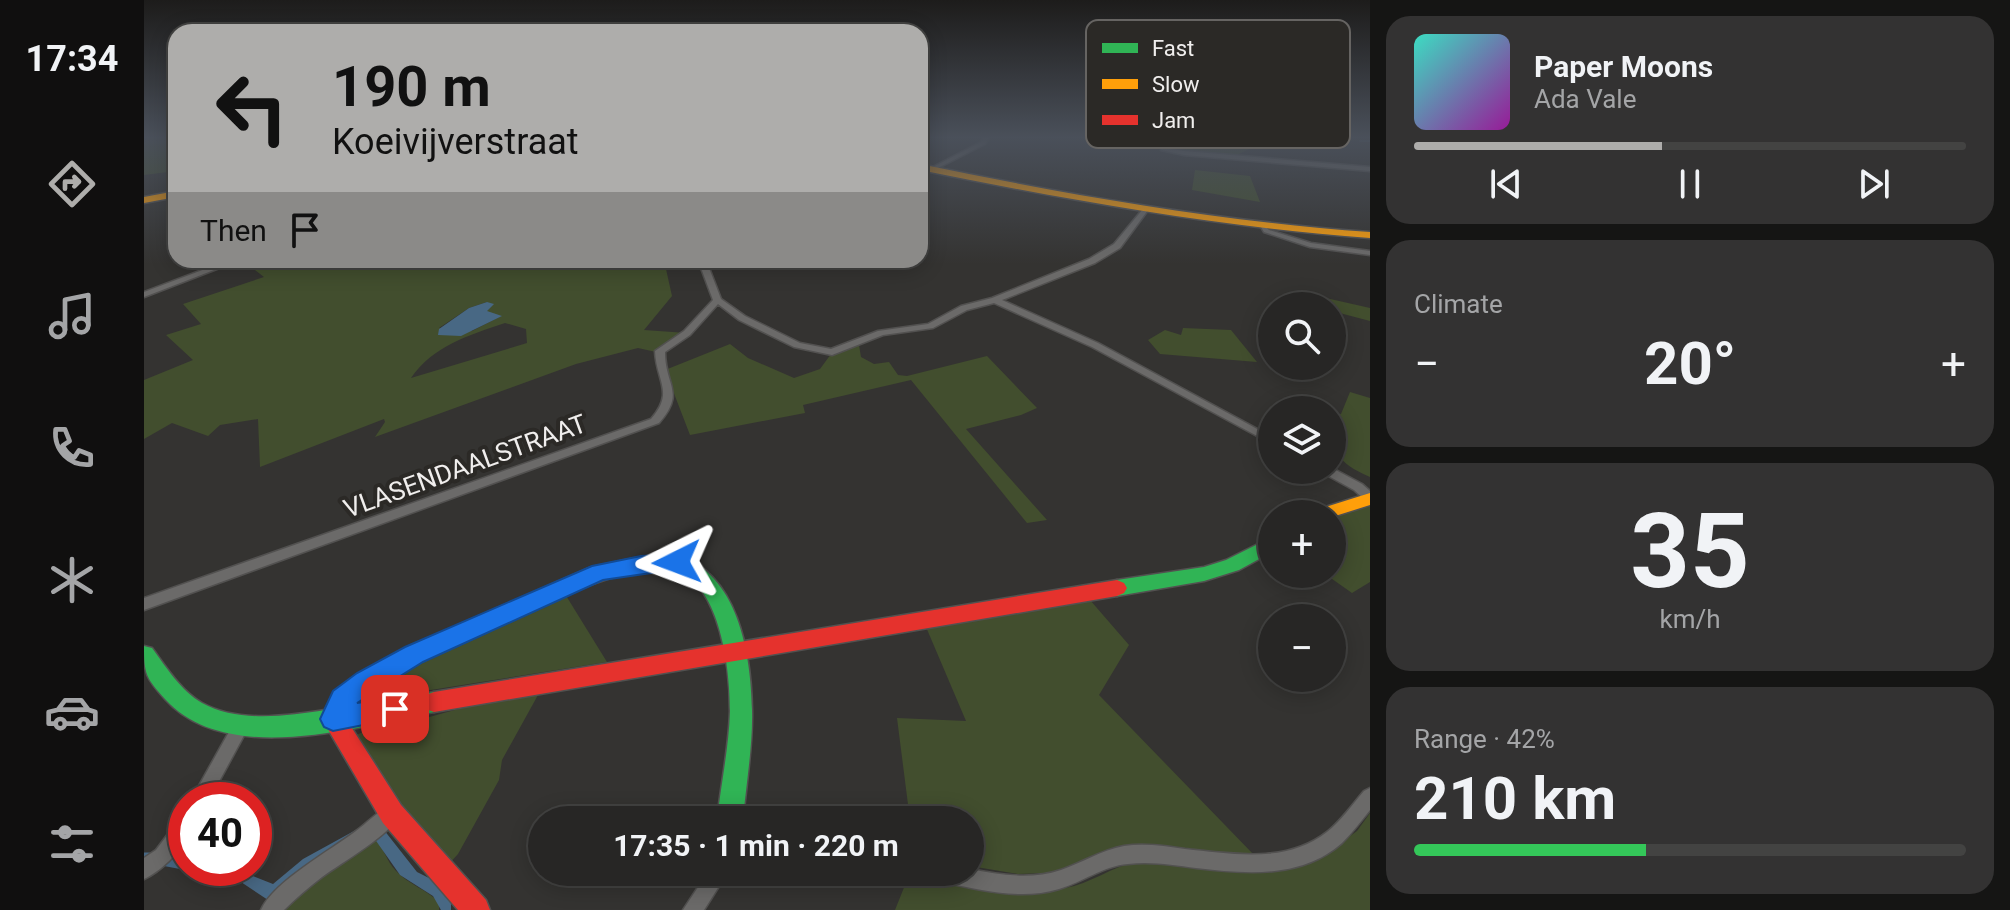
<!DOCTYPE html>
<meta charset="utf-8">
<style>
:root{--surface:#272625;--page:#333232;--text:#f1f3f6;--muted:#a4a5a7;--line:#434342;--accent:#aeadab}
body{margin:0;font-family:Roboto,sans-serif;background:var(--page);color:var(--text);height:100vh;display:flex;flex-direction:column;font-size:30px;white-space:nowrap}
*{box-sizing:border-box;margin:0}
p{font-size:26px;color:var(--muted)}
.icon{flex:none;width:44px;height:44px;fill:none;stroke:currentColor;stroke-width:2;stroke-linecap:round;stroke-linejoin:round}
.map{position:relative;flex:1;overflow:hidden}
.side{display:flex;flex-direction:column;gap:16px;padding:16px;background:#151514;width:640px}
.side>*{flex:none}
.banner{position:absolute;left:24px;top:24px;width:760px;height:244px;border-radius:24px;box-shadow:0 4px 20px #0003,0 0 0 2px var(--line);background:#aeadab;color:#111;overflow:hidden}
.buttons{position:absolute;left:1114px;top:292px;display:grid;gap:16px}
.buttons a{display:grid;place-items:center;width:88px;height:88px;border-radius:50%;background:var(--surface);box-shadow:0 4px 20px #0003,0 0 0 2px var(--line);font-size:40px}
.speed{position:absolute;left:24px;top:782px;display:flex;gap:16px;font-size:40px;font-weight:700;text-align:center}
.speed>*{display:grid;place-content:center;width:104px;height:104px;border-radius:50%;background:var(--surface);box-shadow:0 4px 20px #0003,0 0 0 2px var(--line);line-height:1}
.speed .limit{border:12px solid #d22;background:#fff;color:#111}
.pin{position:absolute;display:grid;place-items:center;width:68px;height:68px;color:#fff;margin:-34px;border-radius:16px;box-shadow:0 4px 12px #0006}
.me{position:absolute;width:88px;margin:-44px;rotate:267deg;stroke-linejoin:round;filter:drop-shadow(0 0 6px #0008)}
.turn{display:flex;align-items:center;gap:28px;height:168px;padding:0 32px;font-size:36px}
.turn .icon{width:104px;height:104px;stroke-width:2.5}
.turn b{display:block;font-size:56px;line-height:68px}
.then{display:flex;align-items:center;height:76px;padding:0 32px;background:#0003;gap:16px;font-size:30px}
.big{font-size:60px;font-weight:700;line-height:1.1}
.side .tile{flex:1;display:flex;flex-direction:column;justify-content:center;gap:12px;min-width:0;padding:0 28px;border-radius:24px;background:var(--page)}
.side .dial{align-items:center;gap:0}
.dial b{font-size:104px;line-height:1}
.song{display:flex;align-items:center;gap:24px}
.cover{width:96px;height:96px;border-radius:12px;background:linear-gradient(135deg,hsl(170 70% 55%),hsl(300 70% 35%))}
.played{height:8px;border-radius:4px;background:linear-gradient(90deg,var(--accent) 45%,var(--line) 45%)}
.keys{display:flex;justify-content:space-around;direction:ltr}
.heat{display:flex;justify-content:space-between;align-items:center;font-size:44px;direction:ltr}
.charge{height:12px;border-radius:6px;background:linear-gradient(90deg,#34c759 42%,var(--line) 0)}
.trip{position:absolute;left:384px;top:806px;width:456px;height:80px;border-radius:40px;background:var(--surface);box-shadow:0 4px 20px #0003,0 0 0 2px var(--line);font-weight:700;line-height:80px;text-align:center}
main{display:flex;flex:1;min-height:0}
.tabs{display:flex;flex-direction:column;width:144px;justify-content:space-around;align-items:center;background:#100f0f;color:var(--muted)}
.tabs .icon{width:56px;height:56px}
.tabs .selected{color:var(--accent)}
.tabs b{font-size:36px;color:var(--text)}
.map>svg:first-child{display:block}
.green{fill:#424e2e;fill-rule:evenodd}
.water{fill:#486884}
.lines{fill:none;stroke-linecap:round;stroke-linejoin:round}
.stream-far1{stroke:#486884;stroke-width:2}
.stream{stroke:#486884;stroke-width:5}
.street-casing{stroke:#525150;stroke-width:3}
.fast-casing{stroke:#525150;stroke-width:3}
.slow-casing{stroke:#525150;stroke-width:3}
.jam-casing{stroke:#525150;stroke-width:3}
.street{fill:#6b6a69;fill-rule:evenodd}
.fast{fill:#30b455;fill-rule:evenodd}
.slow{fill:#ff9f0a;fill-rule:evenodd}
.jam{fill:#e5322d;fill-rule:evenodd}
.route{fill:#1a73e8;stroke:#114b97;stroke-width:2}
.labels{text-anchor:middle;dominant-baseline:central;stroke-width:8;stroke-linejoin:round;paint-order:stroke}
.street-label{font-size:26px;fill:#f0eeed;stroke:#2b2926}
.key{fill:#2b2926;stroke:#666462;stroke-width:2}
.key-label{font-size:22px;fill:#f0eeed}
</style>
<main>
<nav class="tabs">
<b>17:34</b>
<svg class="icon selected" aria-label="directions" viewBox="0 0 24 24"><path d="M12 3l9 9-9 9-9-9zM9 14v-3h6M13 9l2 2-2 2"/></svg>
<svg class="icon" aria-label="music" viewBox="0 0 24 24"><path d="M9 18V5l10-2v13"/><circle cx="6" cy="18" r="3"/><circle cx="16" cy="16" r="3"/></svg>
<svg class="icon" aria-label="phone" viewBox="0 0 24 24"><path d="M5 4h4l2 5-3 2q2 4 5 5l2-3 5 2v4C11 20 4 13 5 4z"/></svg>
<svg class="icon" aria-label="climate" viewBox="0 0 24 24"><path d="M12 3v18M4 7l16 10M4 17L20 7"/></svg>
<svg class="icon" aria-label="car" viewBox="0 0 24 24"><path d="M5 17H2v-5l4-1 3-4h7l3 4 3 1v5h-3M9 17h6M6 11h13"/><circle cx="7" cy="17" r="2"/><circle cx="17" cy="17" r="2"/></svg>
<svg class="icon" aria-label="filters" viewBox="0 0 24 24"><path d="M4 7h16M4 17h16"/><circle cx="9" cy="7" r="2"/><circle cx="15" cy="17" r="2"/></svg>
</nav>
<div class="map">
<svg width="1226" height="910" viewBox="0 0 1226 910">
<rect width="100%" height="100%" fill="#343331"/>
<path class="green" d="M5,137H32V171L0,175V143Z
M1026,141L1066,143L1105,149L1087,158L1026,149Z
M1051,170L1106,176L1116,202L1048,190Z
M128,260H520L528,296L500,330L543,333L512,352L494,348L432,364L231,437L241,422L240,419L116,467L114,419L76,425L64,436L28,423L0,439V380L49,360L22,335L57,324L39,304L120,277L107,267ZM343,302L342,312L357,316L328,331L295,328L325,308ZM361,323L382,329L383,343L267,378C289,346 325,335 361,323Z
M1151,291L1226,308V321L1188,311V306H1170L1148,300Z
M1039,328L1087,330L1113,362L1016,354L1004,340L1021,330L1037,335Z
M586,344L604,358L650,378L676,369L687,354L715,345L717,357L730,364L745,362L754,375L763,376L843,356L893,408L877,415L822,429L903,520L883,523L767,380L659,405L661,413L546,435L521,370Z
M1206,392L1226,398V477C1192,462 1188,452 1188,415L1197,414Z
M1221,505L1226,506V582L1208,593L1181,574H1188V516Z
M421,594L463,662L211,702L224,685Z
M946,600L985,645L955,695L1111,856L933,865L902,873L874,874L826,866V820H766L753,718L822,721L782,627Z
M394,695L358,760L355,780L314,854L303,866L249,801L210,736L237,724L271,721L325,706Z
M1226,813V910H751L765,875C816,883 870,898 921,888C946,884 967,867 992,862L1127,872L1172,861L1213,831Z
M230,838C240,847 242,861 252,871C264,884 283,890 295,902V910H134L158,887Z"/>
<path class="water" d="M343,302L350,304L343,311L358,316L317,336L294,335L295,329L325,308Z
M230,820L156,869L124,900L94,880L20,866L34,852L42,854V868H88L129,884L159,859Z
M240,830L273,872L295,883L307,897V910H297L289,896L256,875L230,838Z"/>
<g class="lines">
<path class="stream-far1" d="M1005,136L1019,139
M1028,141H1065
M1216,141H1226"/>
<path class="stream" d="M0,855H5"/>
<g class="street-casing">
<path id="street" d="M841,136H846L841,144L790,170L785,169L837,142Z
M1022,136H1027L1022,148L1040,151L1226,167V171L1040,155L1017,150Z
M1144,136H1177L1193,139L1190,141Z
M999,209L1004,210L976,248L951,263L858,300L954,343L1128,437V444L948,347L850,303L823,310L789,328L739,335L688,355L650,347L595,320L574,304L546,335L521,352C521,386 542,392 515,423L0,610V598L507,419C531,392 512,381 511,351L540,331L569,300L554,260H562L577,299L601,316L656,343L687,349L734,331L784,324L817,306L848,298L945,259L970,244Z
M1120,225L1125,230L1167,243L1226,251V255L1166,247L1120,232L1117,227Z
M85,260H96L0,297V292Z
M1188,468L1218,484L1226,491V502L1222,501L1210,490L1179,473L1177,470H1188Z
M96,720L102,723L104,728L65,800H47L90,723Z
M1226,788V810C1217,821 1208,833 1198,843C1157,879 1102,874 1052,868C1030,865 1006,861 984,864C959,866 939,882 915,889C876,901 833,889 794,881L787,879L785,872H826V869C856,875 887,880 917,870C938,863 957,850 980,846C1000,843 1021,846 1041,849C1089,854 1142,864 1183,832C1197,821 1208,805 1220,791Z
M247,805L253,808L256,814C248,834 197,863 178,877C165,887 152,898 140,910H117C129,882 187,850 212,831C223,823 234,811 247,805Z
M42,815C42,822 43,830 42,836C39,851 14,873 0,879V858L12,850L36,818Z
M564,872H584L560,910H539Z"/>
</g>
<g class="fast-casing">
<path id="fast" d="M1128,537V552L1095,570L1060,581L973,596L966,593L963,588L966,583L973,580L1060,567L1082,560Z
M533,555C594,574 607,653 608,710C609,746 602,784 599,820H573C577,784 585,747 586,711C586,670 577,587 533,571C526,568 516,570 509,571C463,573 424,594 383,613C323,641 256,664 206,707L290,692L298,695L301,702L298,709L290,712C213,727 82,767 21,699C2,678 0,674 0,646L8,648C22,667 37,691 58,703C94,723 143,716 181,710L190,692L214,674L262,648L448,567L497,557Z"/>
</g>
<g class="slow-casing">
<path id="slow" d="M776,164C925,195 1074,221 1226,232V238C1074,227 925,200 776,170Z
M32,191V197L0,203V197Z
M1226,493V505L1188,517V514H1169L1172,510Z"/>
</g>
<g class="jam-casing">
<path id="jam" d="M973,580L980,583L983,588L980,593L973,596L290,712L282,709L279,702L282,695L290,692Z
M189,708L197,711L257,805L342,900L346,910H314L239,823L178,719L181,711Z"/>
</g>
<use href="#street" class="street"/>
<use href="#fast" class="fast"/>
<use href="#slow" class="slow"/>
<use href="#jam" class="jam"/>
</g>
<linearGradient id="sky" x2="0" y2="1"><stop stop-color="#1d1c1b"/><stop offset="0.52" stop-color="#4a505a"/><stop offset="1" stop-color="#4a505a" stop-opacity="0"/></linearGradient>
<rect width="1226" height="264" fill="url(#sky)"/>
<path class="route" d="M533,554L541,557L544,562L541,568L459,580L279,662L213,703L251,697L260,700L264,709L260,717L189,731L180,727L176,719L189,691L213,673L261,647L448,566L497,556Z"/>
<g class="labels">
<g class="street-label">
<text transform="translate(321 466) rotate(-20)">VLASENDAALSTRAAT</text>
</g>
</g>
<rect x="942" y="20" width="264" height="128" rx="12" class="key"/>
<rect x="958" y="43" width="36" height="10" fill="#30b455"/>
<rect x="958" y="79" width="36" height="10" fill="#ff9f0a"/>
<rect x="958" y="115" width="36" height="10" fill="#e5322d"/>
<g class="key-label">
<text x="1008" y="56">Fast</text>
<text x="1008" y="92">Slow</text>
<text x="1008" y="128">Jam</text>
</g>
</svg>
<div class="buttons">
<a><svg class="icon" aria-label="search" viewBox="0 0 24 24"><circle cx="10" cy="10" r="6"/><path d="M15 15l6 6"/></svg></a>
<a><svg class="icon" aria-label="layers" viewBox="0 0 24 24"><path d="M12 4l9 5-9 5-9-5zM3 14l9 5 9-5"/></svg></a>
<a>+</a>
<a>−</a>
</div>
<div class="speed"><div class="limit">40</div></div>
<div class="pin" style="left:251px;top:709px;background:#d93025"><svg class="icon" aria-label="arrive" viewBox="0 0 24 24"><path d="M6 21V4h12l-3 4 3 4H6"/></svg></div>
<svg class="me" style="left:533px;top:562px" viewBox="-20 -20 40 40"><path d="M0-17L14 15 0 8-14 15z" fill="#1a73e8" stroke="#fff" stroke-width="4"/></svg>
<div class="trip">17:35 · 1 min · 220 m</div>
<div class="banner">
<div class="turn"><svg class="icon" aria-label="left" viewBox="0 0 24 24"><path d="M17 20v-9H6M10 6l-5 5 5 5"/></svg><div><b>190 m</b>Koeivijverstraat</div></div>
<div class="then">Then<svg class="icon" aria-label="arrive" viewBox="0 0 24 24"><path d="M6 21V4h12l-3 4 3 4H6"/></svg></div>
</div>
</div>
<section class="side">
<div class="tile">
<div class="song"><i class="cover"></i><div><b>Paper Moons</b><p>Ada Vale</p></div></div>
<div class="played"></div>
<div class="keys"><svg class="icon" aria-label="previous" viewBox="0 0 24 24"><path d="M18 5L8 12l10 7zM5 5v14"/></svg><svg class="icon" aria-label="pause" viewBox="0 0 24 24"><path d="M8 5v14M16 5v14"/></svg><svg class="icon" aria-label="next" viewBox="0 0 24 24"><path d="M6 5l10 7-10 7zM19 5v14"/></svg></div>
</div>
<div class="tile"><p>Climate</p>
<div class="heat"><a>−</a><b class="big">20°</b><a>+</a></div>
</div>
<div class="tile dial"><b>35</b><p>km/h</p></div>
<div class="tile"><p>Range · 42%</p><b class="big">210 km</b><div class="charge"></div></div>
</section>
</main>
